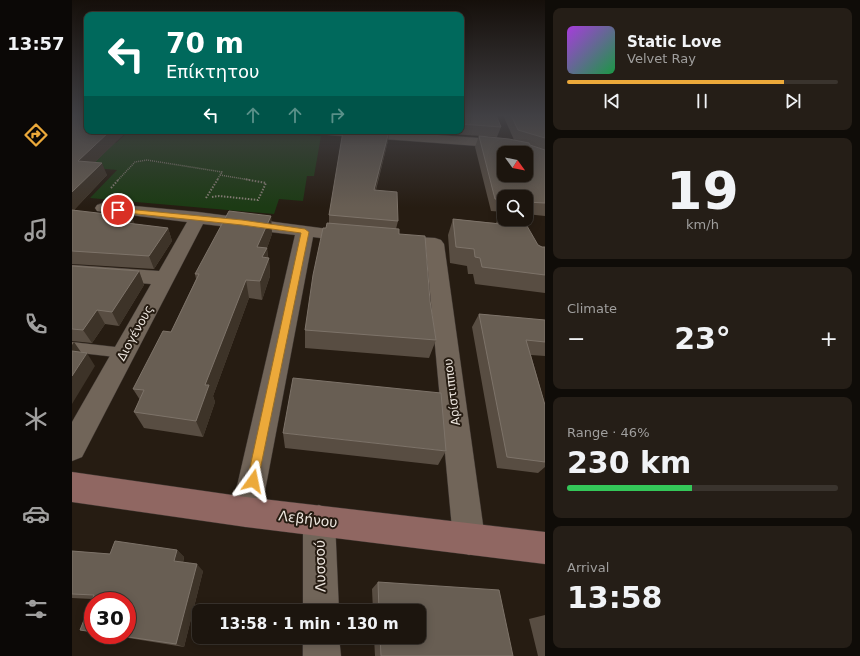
<!DOCTYPE html>
<meta charset="utf-8">
<style>
:root{--surface:#1c150e;--page:#251e17;--text:#f1f3f6;--muted:#a09f9e;--line:#3a342e;--accent:#eca93a}
body{margin:0;font-family:"DejaVu Sans",sans-serif;background:var(--page);color:var(--text);height:100vh;display:flex;flex-direction:column;font-size:15px;white-space:nowrap}
*{box-sizing:border-box;margin:0}
p{font-size:13px;color:var(--muted)}
.icon{flex:none;width:22px;height:22px;fill:none;stroke:currentColor;stroke-width:2;stroke-linecap:round;stroke-linejoin:round}
.map{position:relative;flex:1;overflow:hidden}
.details{display:flex;flex-direction:column;gap:8px;padding:8px;background:#0f0c08;width:315px}
.details>*{flex:none}
.banner{position:absolute;left:12px;top:12px;width:380px;height:122px;border-radius:8px;box-shadow:0 2px 10px #0003,0 0 0 1px var(--line);background:#00695c;color:#fff;overflow:hidden}
.needle{width:26px;rotate:123deg}
.tools{position:absolute;left:425px;top:146px;display:grid;gap:8px}
.tools a{display:grid;place-items:center;width:36px;height:36px;border-radius:8px;background:var(--surface);box-shadow:0 2px 10px #0003,0 0 0 1px var(--line);font-size:20px}
.speed{position:absolute;left:12px;top:592px;display:flex;gap:8px;font-size:20px;font-weight:700;text-align:center}
.speed>*{display:grid;place-content:center;width:52px;height:52px;border-radius:50%;background:var(--surface);box-shadow:0 2px 10px #0003,0 0 0 1px var(--line);line-height:1}
.speed .limit{border:6px solid #d22;background:#fff;color:#111}
.pin{position:absolute;display:grid;place-items:center;width:34px;height:34px;color:#fff;margin:-17px;border:2px solid #fff;border-radius:50%;box-shadow:0 1px 4px #0007}
.me{position:absolute;width:44px;margin:-22px;rotate:12deg;stroke-linejoin:round;filter:drop-shadow(0 0 3px #0008)}
.turn{display:flex;align-items:center;gap:14px;height:84px;padding:0 16px;font-size:18px}
.turn .icon{width:52px;height:52px;stroke-width:2.5}
.turn b{display:block;font-size:28px;line-height:34px}
.lanes{display:flex;align-items:center;height:38px;padding:0 16px;background:#0003;justify-content:center;gap:20px;direction:ltr}
.lanes .off{opacity:.35}
.big{font-size:30px;font-weight:700;line-height:1.1}
.details .widget{flex:1;display:flex;flex-direction:column;justify-content:center;gap:6px;min-width:0;padding:0 14px;border-radius:8px;background:var(--page)}
.details .dial{align-items:center;gap:0}
.dial b{font-size:52px;line-height:1}
.song{display:flex;align-items:center;gap:12px}
.cover{width:48px;height:48px;border-radius:6px;background:linear-gradient(135deg,hsl(280 70% 55%),hsl(140 70% 35%))}
.played{height:4px;border-radius:2px;background:linear-gradient(90deg,var(--accent) 80%,var(--line) 80%)}
.keys{display:flex;justify-content:space-around;direction:ltr}
.heat{display:flex;justify-content:space-between;align-items:center;font-size:22px;direction:ltr}
.charge{height:6px;border-radius:3px;background:linear-gradient(90deg,#34c759 46%,var(--line) 0)}
.trip{position:absolute;left:120px;top:604px;width:234px;height:40px;border-radius:8px;background:var(--surface);box-shadow:0 2px 10px #0003,0 0 0 1px var(--line);font-weight:700;line-height:40px;text-align:center}
main{display:flex;flex:1;min-height:0}
.dock{display:flex;flex-direction:column;width:72px;justify-content:space-around;align-items:center;background:#0b0806;color:var(--muted)}
.dock .icon{width:28px;height:28px}
.dock .selected{color:var(--accent)}
.dock b{font-size:18px;color:var(--text)}
.map>svg:first-child{display:block}
.green{fill:#1c3b14}
.lines{fill:none;stroke-linecap:round;stroke-linejoin:round}
.lane-casing{stroke:#3f3732;stroke-width:1}
.street-casing{stroke:#3f3732;stroke-width:1}
.secondary-casing{stroke:#3f3732;stroke-width:1}
.path-far1{stroke:#877f76;stroke-width:1.5;stroke-dasharray:1 1;stroke-linecap:butt}
.path{stroke:#877f76;stroke-width:2;stroke-dasharray:1.5 1.5;stroke-linecap:butt}
.lane{fill:#716559;fill-rule:evenodd}
.street{fill:#716559;fill-rule:evenodd}
.secondary{fill:#906762;fill-rule:evenodd}
.wall{fill:#584d42}
.shaded-wall{fill:#3d3328}
.building{fill:#685e53;stroke:#7d7369;fill-rule:evenodd}
.route{fill:#eca93a;stroke:#996e26}
.labels{text-anchor:middle;dominant-baseline:central;stroke-width:4;stroke-linejoin:round;paint-order:stroke}
.street-label{font-size:12px;fill:#ede6df;stroke:#261c12}
.near-street-label{font-size:14px;fill:#ede6df;stroke:#261c12}
</style>
<main>
<nav class="dock">
<b>13:57</b>
<svg class="icon selected" aria-label="directions" viewBox="0 0 24 24"><path d="M12 3l9 9-9 9-9-9zM9 14v-3h6M13 9l2 2-2 2"/></svg>
<svg class="icon" aria-label="music" viewBox="0 0 24 24"><path d="M9 18V5l10-2v13"/><circle cx="6" cy="18" r="3"/><circle cx="16" cy="16" r="3"/></svg>
<svg class="icon" aria-label="phone" viewBox="0 0 24 24"><path d="M5 4h4l2 5-3 2q2 4 5 5l2-3 5 2v4C11 20 4 13 5 4z"/></svg>
<svg class="icon" aria-label="climate" viewBox="0 0 24 24"><path d="M12 3v18M4 7l16 10M4 17L20 7"/></svg>
<svg class="icon" aria-label="car" viewBox="0 0 24 24"><path d="M5 17H2v-5l4-1 3-4h7l3 4 3 1v5h-3M9 17h6M6 11h13"/><circle cx="7" cy="17" r="2"/><circle cx="17" cy="17" r="2"/></svg>
<svg class="icon" aria-label="filters" viewBox="0 0 24 24"><path d="M4 7h16M4 17h16"/><circle cx="9" cy="7" r="2"/><circle cx="15" cy="17" r="2"/></svg>
</nav>
<div class="map">
<svg width="473" height="656" viewBox="0 0 473 656">
<rect width="100%" height="100%" fill="#261c12"/>
<path class="green" d="M57,131H179L249,136L242,176H235L231,201L207,199L202,214L18,198L45,170L0,166V141L44,143Z"/>
<g class="lines">
<g class="lane-casing">
<path id="lane" d="M0,342L52,348L56,349L58,353L56,357L52,358L0,352Z"/>
</g>
<g class="street-casing">
<path id="street" d="M251,131H310L435,140L473,152V161L454,155V153H448L433,148L257,135L253,134Z
M31,203L126,212L279,232L285,233L288,237L285,241L279,242L241,237L189,512L185,523L174,527L163,523L159,512L223,235L131,224L10,457L0,461V422L79,284L0,277V265L87,271L115,222L25,211L23,208L25,205Z
M323,236L363,238L369,240L372,244L413,539L408,550L397,555L386,550L381,539L354,249L317,245L314,241L317,237Z
M247,505L258,510L263,521L267,611H231V521L236,510Z
M231,637H267L269,656H231Z"/>
</g>
<g class="secondary-casing">
<path id="secondary" d="M0,472L174,497L473,532V564L174,527L0,502Z"/>
</g>
<path class="path-far1" d="M148,175L178,180
M46,180L63,162L75,160L150,172L145,180"/>
<path class="path" d="M39,188L47,179
M140,197L147,196L186,200L194,183L172,179
M134,198L146,179"/>
<use href="#lane" class="lane"/>
<use href="#street" class="street"/>
<use href="#secondary" class="secondary"/>
</g>
<path class="wall" d="M0,115L55,131L23,162L35,175L2,210L63,224L96,228L100,241L82,269L0,264Z
M389,115L429,127L425,137L332,131H389Z
M431,115H473V216L454,214V197H432V212L419,211L403,147L407,136L442,140Z
M316,141L304,190L326,221L324,229L327,234L358,301L364,340L357,358L233,348V330L254,228L257,223V215Z
M199,216L200,234L195,248L196,258H197L198,276L190,300L177,298L141,396L143,402L131,437L72,428L62,412L68,400L61,389L99,332L124,279L123,274Z
M381,219L424,223L426,219L466,245L470,247H473V293L403,284L401,274H396L395,266L378,263L376,235Z
M0,266L67,271L72,285L47,326L33,324L20,343L0,341Z
M407,314L473,320V356L459,355L473,405V467L466,473L425,468L400,327Z
M211,433L374,451L366,465L213,448Z
M105,550L112,557L111,563L131,571L112,647L38,635H55L21,601V632L8,630L20,599L0,598V551L38,554Z
M306,582L441,656H303L302,637H347V611H301L300,589Z
M473,615V656H466L457,619Z"/>
<path class="shaded-wall" d="M38,131H55L11,174L6,161Z
M317,131L316,141L300,203L302,190Z
M30,163L35,175L0,212V192Z
M199,216L200,234L195,248L196,260L197,258L198,276L190,300L188,281L185,247Z
M60,217L65,230L55,223Z
M96,228L100,241L82,269L77,256Z
M67,271L72,285L47,326L40,312Z
M174,280L177,298L141,396L143,402L131,437L124,421L133,385Z
M25,310L33,324L20,343L11,330Z
M2,342L11,355L0,356V345Z
M15,353L23,366L0,404V376Z
M105,550L112,557L109,568L102,561Z
M125,564L131,571L112,647L104,644Z"/>
<path class="building" d="M0,115H15V131H38L6,161L30,163L0,192Z
M389,115H424L429,127L389,124Z
M439,115H473V138L446,130Z
M271,131H317L302,190L325,192L326,221L257,215Z
M407,136L437,139L457,143L458,145L473,150V203L454,202V197H432V200L423,199ZM432,153H454V175H432Z
M0,210L60,217L55,223L96,228L77,256L0,251Z
M157,211L199,216L185,247L195,248L190,257L197,258L188,281L174,280L133,385H137L124,421L62,412L72,390L61,389L91,331L99,332L127,274H123Z
M381,219L428,224L426,219H451L466,245L470,247H473V275L410,267L408,258L403,257L402,249L384,247Z
M255,223L327,229V234L353,236L358,301L364,340L233,330L241,275L251,228H254Z
M0,266L67,271L40,312L25,310L11,330L0,329Z
M407,314L473,320V342L454,340L473,405V462L435,457Z
M0,351L15,353L0,376Z
M221,378L369,393L374,451L211,433Z
M43,541L105,550L102,561L125,564L104,644L43,635H55V601H21V632L8,630L22,595L0,594V551L38,554Z
M306,582L427,590L441,656H309L308,637H347V611H307Z"/>
<linearGradient id="sky" x2="0" y2="1"><stop stop-color="#150f0a"/><stop offset="0.56" stop-color="#414044"/><stop offset="1" stop-color="#414044" stop-opacity="0"/></linearGradient>
<rect width="473" height="207" fill="url(#sky)"/>
<path class="route" d="M44,208L170,220L233,229L237,232L185,485L181,487L176,485L175,481L229,233L170,225L46,212L44,211Z"/>
<g class="labels">
<g class="street-label">
<text transform="translate(63 333) rotate(-61)">Διογένους</text>
<text transform="translate(380 392) rotate(-97)">Αρίστιππου</text>
</g>
<g class="near-street-label">
<text transform="translate(236 519) rotate(7)">Λεβήνου</text>
<text transform="translate(248 566) rotate(-91)">Λυσσού</text>
</g>
</g>
</svg>
<div class="tools">
<a><svg class="needle" viewBox="-14 -14 28 28"><path d="M0-13l5 13h-10z" fill="#e53935"/><path d="M0 13l5-13h-10z" fill="#a09f9e"/></svg></a>
<a><svg class="icon" aria-label="search" viewBox="0 0 24 24"><circle cx="10" cy="10" r="6"/><path d="M15 15l6 6"/></svg></a>
</div>
<div class="speed"><div class="limit">30</div></div>
<div class="pin" style="left:46px;top:210px;background:#d93025"><svg class="icon" aria-label="arrive" viewBox="0 0 24 24"><path d="M6 21V4h12l-3 4 3 4H6"/></svg></div>
<svg class="me" style="left:181px;top:481px" viewBox="-20 -20 40 40"><path d="M0-17L14 15 0 8-14 15z" fill="#eca93a" stroke="#fff" stroke-width="4"/></svg>
<div class="trip">13:58 · 1 min · 130 m</div>
<div class="banner">
<div class="turn"><svg class="icon" aria-label="left" viewBox="0 0 24 24"><path d="M17 20v-9H6M10 6l-5 5 5 5"/></svg><div><b>70 m</b>Επίκτητου</div></div>
<div class="lanes"><svg class="icon" aria-label="left" viewBox="0 0 24 24"><path d="M17 20v-9H6M10 6l-5 5 5 5"/></svg><svg class="icon off" aria-label="ahead" viewBox="0 0 24 24"><path d="M12 20V5M6 11l6-6 6 6"/></svg><svg class="icon off" aria-label="ahead" viewBox="0 0 24 24"><path d="M12 20V5M6 11l6-6 6 6"/></svg><svg class="icon off" aria-label="right" viewBox="0 0 24 24"><path d="M7 20v-9h11M14 6l5 5-5 5"/></svg></div>
</div>
</div>
<section class="details">
<div class="widget">
<div class="song"><i class="cover"></i><div><b>Static Love</b><p>Velvet Ray</p></div></div>
<div class="played"></div>
<div class="keys"><svg class="icon" aria-label="previous" viewBox="0 0 24 24"><path d="M18 5L8 12l10 7zM5 5v14"/></svg><svg class="icon" aria-label="pause" viewBox="0 0 24 24"><path d="M8 5v14M16 5v14"/></svg><svg class="icon" aria-label="next" viewBox="0 0 24 24"><path d="M6 5l10 7-10 7zM19 5v14"/></svg></div>
</div>
<div class="widget dial"><b>19</b><p>km/h</p></div>
<div class="widget"><p>Climate</p>
<div class="heat"><a>−</a><b class="big">23°</b><a>+</a></div>
</div>
<div class="widget"><p>Range · 46%</p><b class="big">230 km</b><div class="charge"></div></div>
<div class="widget"><p>Arrival</p><b class="big">13:58</b></div>
</section>
</main>
